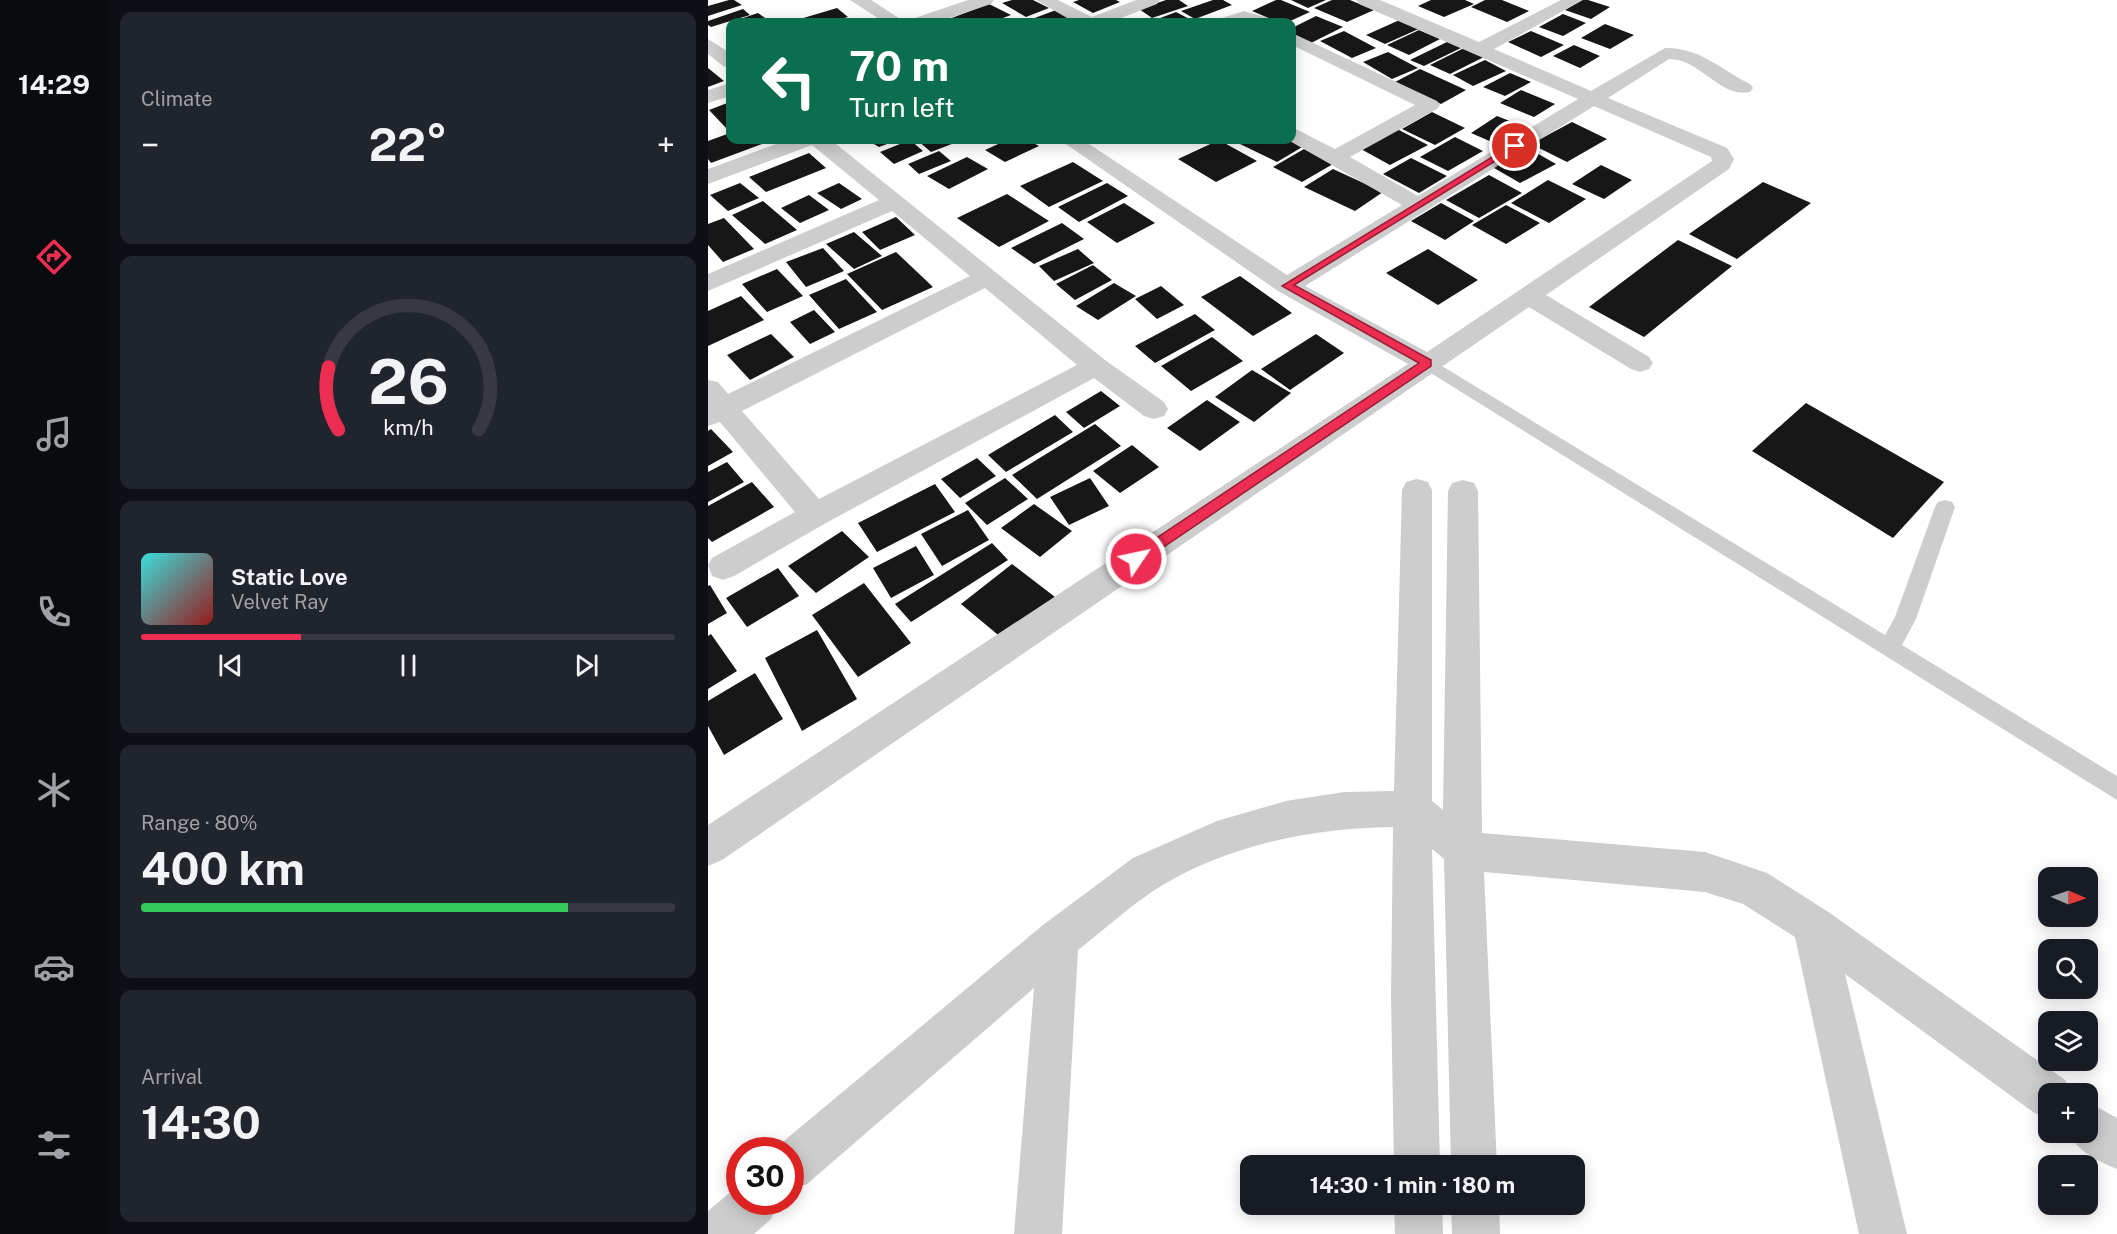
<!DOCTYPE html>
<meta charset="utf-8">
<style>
:root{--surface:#171b24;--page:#20242c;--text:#f1f3f6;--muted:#9ea1a6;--line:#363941;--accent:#ed2d52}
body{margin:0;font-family:"Public Sans",sans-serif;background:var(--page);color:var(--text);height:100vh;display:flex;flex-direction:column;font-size:22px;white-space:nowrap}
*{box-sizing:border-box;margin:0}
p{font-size:20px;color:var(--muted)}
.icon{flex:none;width:33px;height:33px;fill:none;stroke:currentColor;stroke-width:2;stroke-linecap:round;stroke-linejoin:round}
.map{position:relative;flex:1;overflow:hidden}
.details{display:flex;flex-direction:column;gap:12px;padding:12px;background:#0d0f14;width:600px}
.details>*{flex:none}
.guide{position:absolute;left:18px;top:18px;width:570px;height:126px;border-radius:12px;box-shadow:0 3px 15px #0003;background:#0b6e4f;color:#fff;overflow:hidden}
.needle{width:39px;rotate:92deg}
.tools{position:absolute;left:1330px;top:867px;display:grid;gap:12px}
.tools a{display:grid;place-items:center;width:60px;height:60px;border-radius:12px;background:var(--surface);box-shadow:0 3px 15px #0003;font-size:30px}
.speed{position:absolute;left:18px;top:1137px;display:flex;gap:12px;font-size:30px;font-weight:700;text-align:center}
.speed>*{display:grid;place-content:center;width:78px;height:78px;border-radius:50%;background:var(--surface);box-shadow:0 3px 15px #0003;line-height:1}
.speed .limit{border:9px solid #d22;background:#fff;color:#111}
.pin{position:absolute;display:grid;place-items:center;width:51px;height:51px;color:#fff;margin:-26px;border:3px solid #fff;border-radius:50%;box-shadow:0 2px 6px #0007}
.me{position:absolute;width:66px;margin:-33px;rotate:56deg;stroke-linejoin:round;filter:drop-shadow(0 0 4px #0008)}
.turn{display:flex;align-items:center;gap:21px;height:126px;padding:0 24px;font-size:27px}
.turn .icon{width:78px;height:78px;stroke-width:2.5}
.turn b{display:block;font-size:42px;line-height:51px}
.big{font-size:45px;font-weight:700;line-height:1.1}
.details .widget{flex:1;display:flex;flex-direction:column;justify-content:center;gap:9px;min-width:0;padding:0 21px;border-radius:12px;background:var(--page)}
.details .dial{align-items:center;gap:0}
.dial svg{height:156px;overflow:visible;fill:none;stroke:var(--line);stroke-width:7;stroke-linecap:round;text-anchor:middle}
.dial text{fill:var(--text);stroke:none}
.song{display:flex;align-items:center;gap:18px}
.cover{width:72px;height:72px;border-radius:9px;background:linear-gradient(135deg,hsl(180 70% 55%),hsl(0 70% 35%))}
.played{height:6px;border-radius:3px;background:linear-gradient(90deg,var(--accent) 30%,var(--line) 30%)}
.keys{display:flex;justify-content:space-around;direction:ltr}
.heat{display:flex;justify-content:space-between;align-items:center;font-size:33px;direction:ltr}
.charge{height:9px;border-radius:4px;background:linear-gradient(90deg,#34c759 80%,var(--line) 0)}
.trip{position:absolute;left:532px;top:1155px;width:345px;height:60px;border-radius:12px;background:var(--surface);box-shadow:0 3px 15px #0003;font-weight:700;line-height:60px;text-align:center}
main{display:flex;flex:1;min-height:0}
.dock{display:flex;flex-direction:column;width:108px;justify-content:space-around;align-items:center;background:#090b0e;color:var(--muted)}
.dock .icon{width:42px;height:42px}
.dock .current{color:var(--accent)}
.dock b{font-size:27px;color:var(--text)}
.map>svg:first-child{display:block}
.building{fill:#171717}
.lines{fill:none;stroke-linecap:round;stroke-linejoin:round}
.service{fill:#cdcdcd;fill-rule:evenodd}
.minor{fill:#cdcdcd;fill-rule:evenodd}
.route{fill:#ed2d52;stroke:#9a1d35;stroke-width:1.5}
</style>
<main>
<nav class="dock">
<b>14:29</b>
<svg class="icon current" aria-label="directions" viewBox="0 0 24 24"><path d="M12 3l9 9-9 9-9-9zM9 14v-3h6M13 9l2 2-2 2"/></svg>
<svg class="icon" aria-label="music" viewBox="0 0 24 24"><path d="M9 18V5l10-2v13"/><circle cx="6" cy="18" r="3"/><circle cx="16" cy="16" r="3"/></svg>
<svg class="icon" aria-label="phone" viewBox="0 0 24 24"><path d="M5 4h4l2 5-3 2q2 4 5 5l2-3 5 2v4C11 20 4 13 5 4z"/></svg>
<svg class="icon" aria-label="climate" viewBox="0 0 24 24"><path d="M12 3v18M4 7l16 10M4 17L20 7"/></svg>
<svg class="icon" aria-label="car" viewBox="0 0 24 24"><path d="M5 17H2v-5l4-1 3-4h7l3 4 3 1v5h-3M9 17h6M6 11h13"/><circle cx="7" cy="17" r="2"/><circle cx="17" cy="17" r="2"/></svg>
<svg class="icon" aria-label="filters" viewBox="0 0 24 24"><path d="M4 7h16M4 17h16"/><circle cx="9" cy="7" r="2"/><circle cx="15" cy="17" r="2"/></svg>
</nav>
<section class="details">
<div class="widget"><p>Climate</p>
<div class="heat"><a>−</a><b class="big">22°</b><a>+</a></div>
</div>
<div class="widget dial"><svg viewBox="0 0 100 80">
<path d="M14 69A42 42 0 1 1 86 69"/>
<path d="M14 69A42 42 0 0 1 9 37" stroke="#ed2d52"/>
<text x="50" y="56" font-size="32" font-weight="700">26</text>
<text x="50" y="72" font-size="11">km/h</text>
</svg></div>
<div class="widget">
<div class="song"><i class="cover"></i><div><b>Static Love</b><p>Velvet Ray</p></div></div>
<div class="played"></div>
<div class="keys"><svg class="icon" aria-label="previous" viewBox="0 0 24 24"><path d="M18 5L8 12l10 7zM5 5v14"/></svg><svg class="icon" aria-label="pause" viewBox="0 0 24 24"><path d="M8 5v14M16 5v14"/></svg><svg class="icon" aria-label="next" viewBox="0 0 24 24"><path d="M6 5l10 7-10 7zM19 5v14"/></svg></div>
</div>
<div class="widget"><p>Range · 80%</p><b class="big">400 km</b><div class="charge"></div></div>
<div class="widget"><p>Arrival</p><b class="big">14:30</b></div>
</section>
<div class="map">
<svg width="1409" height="1234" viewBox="0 0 1409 1234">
<rect width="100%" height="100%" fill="#fff"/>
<path class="building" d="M21,0H26L34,5L0,16V6Z
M304,0H325L341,8L318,17L294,3Z
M371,0H408L412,2L385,13L365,2Z
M458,0H471L480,6L444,18L431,9Z
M505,0H515L524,5L487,19L473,11Z
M568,0H573L602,12L580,22H570L544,11Z
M583,0H618L600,8Z
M624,0H642L666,10L639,22L606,8Z
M723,0H757L766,4L736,17L710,6Z
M777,0H794L821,11L799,22L763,7Z
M874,0H880L902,7L883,19L857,10Z
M281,4L303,15L284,22H247L241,19Z
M129,8L140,17L121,22H96L92,19Z
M35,9L42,15L3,27L0,25V21Z
M348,10L371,22H330L324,19Z
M468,12L487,22H442Z
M50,13L60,20L23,22Z
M855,14L878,23L855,36L831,27Z
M608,16L635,27L603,43L584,34V28Z
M696,18L715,27L677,44L658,35Z
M897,24L926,35L902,49L873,38Z
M711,30L732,39L701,55L679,45Z
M636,31L668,48L644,58L612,41Z
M823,31L856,45L833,57L800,42Z
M739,42L753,48L716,66L702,60Z
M866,45L892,56L872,68L845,56Z
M756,48L776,57L742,74L722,65Z
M680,52L710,68L684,79L655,62Z
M777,60L798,71L765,86L745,75Z
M0,68L16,81L0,87Z
M712,69L758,90L733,104L687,82Z
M802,73L823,82L797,96L775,87Z
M813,90L847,104L826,117L792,103Z
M22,102V128L19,129L1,110Z
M724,112L757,128L727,145L694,129Z
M789,116L819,128L793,146L763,133Z
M864,122L899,139L859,162L823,144Z
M689,129L720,145L682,165L651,148Z
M22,133V140H65L3,163L0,159V141Z
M747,137L775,151L740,171L712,157Z
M159,140H190L171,147Z
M202,140L215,151L186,164L172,152Z
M209,140H246L249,142L223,152Z
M299,140H320L331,146L297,162L277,150Z
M511,140L549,161L508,182L470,159Z
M537,140H582L596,146L569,162L530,143Z
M818,147L848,164L812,183L781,165Z
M596,149L625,164L594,182L565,167Z
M231,151L243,161L211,174L200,164Z
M101,153L118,168L58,192L41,177Z
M259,157L280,169L241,189L219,176Z
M703,158L739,176L711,193L675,174Z
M365,162L395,181L341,207L312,186Z
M893,165L924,180L896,199L864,184Z
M625,169L675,192L647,211L596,187Z
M781,175L814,193L771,218L738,200Z
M840,180L878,199L841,223L803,203Z
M1055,182L1103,203L1029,259L981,234Z
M32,183L51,198L20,211L2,195Z
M131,183L154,199L133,209L109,193Z
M399,183L420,196L371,222L350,207Z
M299,194L341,221L291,247L249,218Z
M101,195L121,210L92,223L73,208Z
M55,201L89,230L57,244L24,215Z
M416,203L447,223L409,243L379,222Z
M733,203L766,221L737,240L703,221Z
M798,205L832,223L798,244L764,225Z
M188,217L207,235L172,250L154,232Z
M16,218L46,249L15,262L0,245V224Z
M354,223L376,239L326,264L303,248Z
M146,232L174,256L146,269L118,244Z
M970,240L1024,266L936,337L881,307Z
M115,248L136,271L98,287L78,262Z
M370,249L386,263L346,281L331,266Z
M720,249L770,280L730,305L678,273Z
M188,252L225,287L174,310L139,274Z
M385,265L404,280L367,300L348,284Z
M69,269L95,296L59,312L34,284Z
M532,276L584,313L545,336L493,297Z
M138,279L169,312L131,329L101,295Z
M406,283L428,296L390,320L368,306Z
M453,286L476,305L449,319L427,299Z
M33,296L56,320L0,346V311Z
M106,310L127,332L102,344L82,322Z
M487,314L507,330L447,363L427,346Z
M63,334L86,357L42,380L19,355Z
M608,334L636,353L582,390L553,369Z
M504,337L535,361L483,391L453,366Z
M544,370L583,393L546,422L507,397Z
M393,391L412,406L376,428L358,412Z
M499,400L532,422L492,451L459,428Z
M1098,403L1236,482L1185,538L1044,451Z
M347,415L365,432L298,472L280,455Z
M387,424L413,446L329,499L304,475Z
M3,429L25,452L0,466V431Z
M424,445L451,467L412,493L385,471Z
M269,458L288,476L252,498L233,479Z
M19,462L36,482L0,502V472Z
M297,478L320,499L279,525L257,503Z
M382,478L401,506L361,525L342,497Z
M44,482L66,507L4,542L0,538V506Z
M227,484L247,512L169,552L150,523Z
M326,504L364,531L332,557L293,528Z
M260,510L281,540L234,566L213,534Z
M134,531L161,557L108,593L80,566Z
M284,543L300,560L203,622L187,604Z
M208,546L226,575L183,598L165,568Z
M304,564L347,597L295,639L253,604Z
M70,568L91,596L39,627L18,598Z
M156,583L203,643L150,677L104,615Z
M2,585L19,613L0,624V586Z
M109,630L149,699L94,731L57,658Z
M3,634L29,671L0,689V636Z
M47,673L75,719L16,755L0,726V701Z"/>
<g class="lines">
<path class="service" d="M719,357L1177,635L1187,617L1227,507L1230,502L1237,500L1244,502L1247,507L1208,619L1194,645L1409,776V800L713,367L711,363L713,359Z"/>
<path class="minor" d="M142,0H163L197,22H176Z
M260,0H286L283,4L229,22H204L207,18Z
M328,0H350L384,17L428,0H452L449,4L403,22H366Z
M648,0H672L771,42L853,0H875L786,49L883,91L957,48C992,47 1013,70 1042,84L1045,88L1042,92C1013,99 991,58 961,59L900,98L1019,148L1026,159L1021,169L838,295L941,357L945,363L941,369L932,372L923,369L821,307L14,860L0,866V825L700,364L570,291L352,140H375L579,275L694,205L580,140H584V127L627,149L707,105L584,45V33L729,101L732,105L729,109L642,157L710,196L870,99L651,4ZM886,106L1003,157L1004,161L719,352L597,286Z
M536,11L560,18L563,22H511L514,18Z
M0,39L22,53V68L15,66L0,54Z
M22,83V96L0,103V90Z
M79,140H123L397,360L456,402L460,409L456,416L446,419L436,416L386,378L118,523L26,576L15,580L4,576L0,565L4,558L87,512L12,422L0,426V380L10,382L20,394L262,276L184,211L0,291V274L171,200L104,145L0,184V169ZM277,288L369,365L111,499L34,411Z
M709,479L720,482L724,490V801L735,810L740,491L744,483L755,480L766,483L770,491L774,833L997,852L1059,873L1119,911L1357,1080L1363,1094H1341V1119L1325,1112L1137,974L1199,1234H1151L1087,937L1035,904L997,892L776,872L789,1166H743L736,859L724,849L732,1166H686L683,997L685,827C606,828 523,844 453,886C424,904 397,929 370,950L354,1234H306L326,988L99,1184L82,1190V1150H65L335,925L425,858L509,821L578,801L636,792L686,791L694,490L698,482Z
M1380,1102L1409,1118V1169C1392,1162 1368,1151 1360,1132H1380Z
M32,1184V1202H70L63,1219L46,1234H0V1211Z
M686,1204H734L735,1234H687Z
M743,1204H791L792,1234H744Z"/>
</g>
<path class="route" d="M807,143L810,147L586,285L723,360V366L432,563H423V555L711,363L574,286Z"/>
</svg>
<div class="tools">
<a><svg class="needle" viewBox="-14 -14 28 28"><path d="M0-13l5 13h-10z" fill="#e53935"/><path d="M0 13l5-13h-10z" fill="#9ea1a6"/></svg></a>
<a><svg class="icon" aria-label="search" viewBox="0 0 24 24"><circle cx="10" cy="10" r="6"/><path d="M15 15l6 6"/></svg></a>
<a><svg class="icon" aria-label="layers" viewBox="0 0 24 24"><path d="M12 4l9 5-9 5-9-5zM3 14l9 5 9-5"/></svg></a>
<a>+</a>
<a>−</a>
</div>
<div class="speed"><div class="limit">30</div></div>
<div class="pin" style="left:807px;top:146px;background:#d93025"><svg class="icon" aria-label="arrive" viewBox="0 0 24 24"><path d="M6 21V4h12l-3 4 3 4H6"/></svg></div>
<svg class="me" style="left:428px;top:559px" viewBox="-20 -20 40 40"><circle r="17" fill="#ed2d52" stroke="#fff" stroke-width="3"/><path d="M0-11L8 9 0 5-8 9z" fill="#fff"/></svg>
<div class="trip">14:30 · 1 min · 180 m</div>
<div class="guide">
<div class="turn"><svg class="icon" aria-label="left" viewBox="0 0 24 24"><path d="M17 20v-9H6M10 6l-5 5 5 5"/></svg><div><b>70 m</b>Turn left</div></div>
</div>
</div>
</main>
